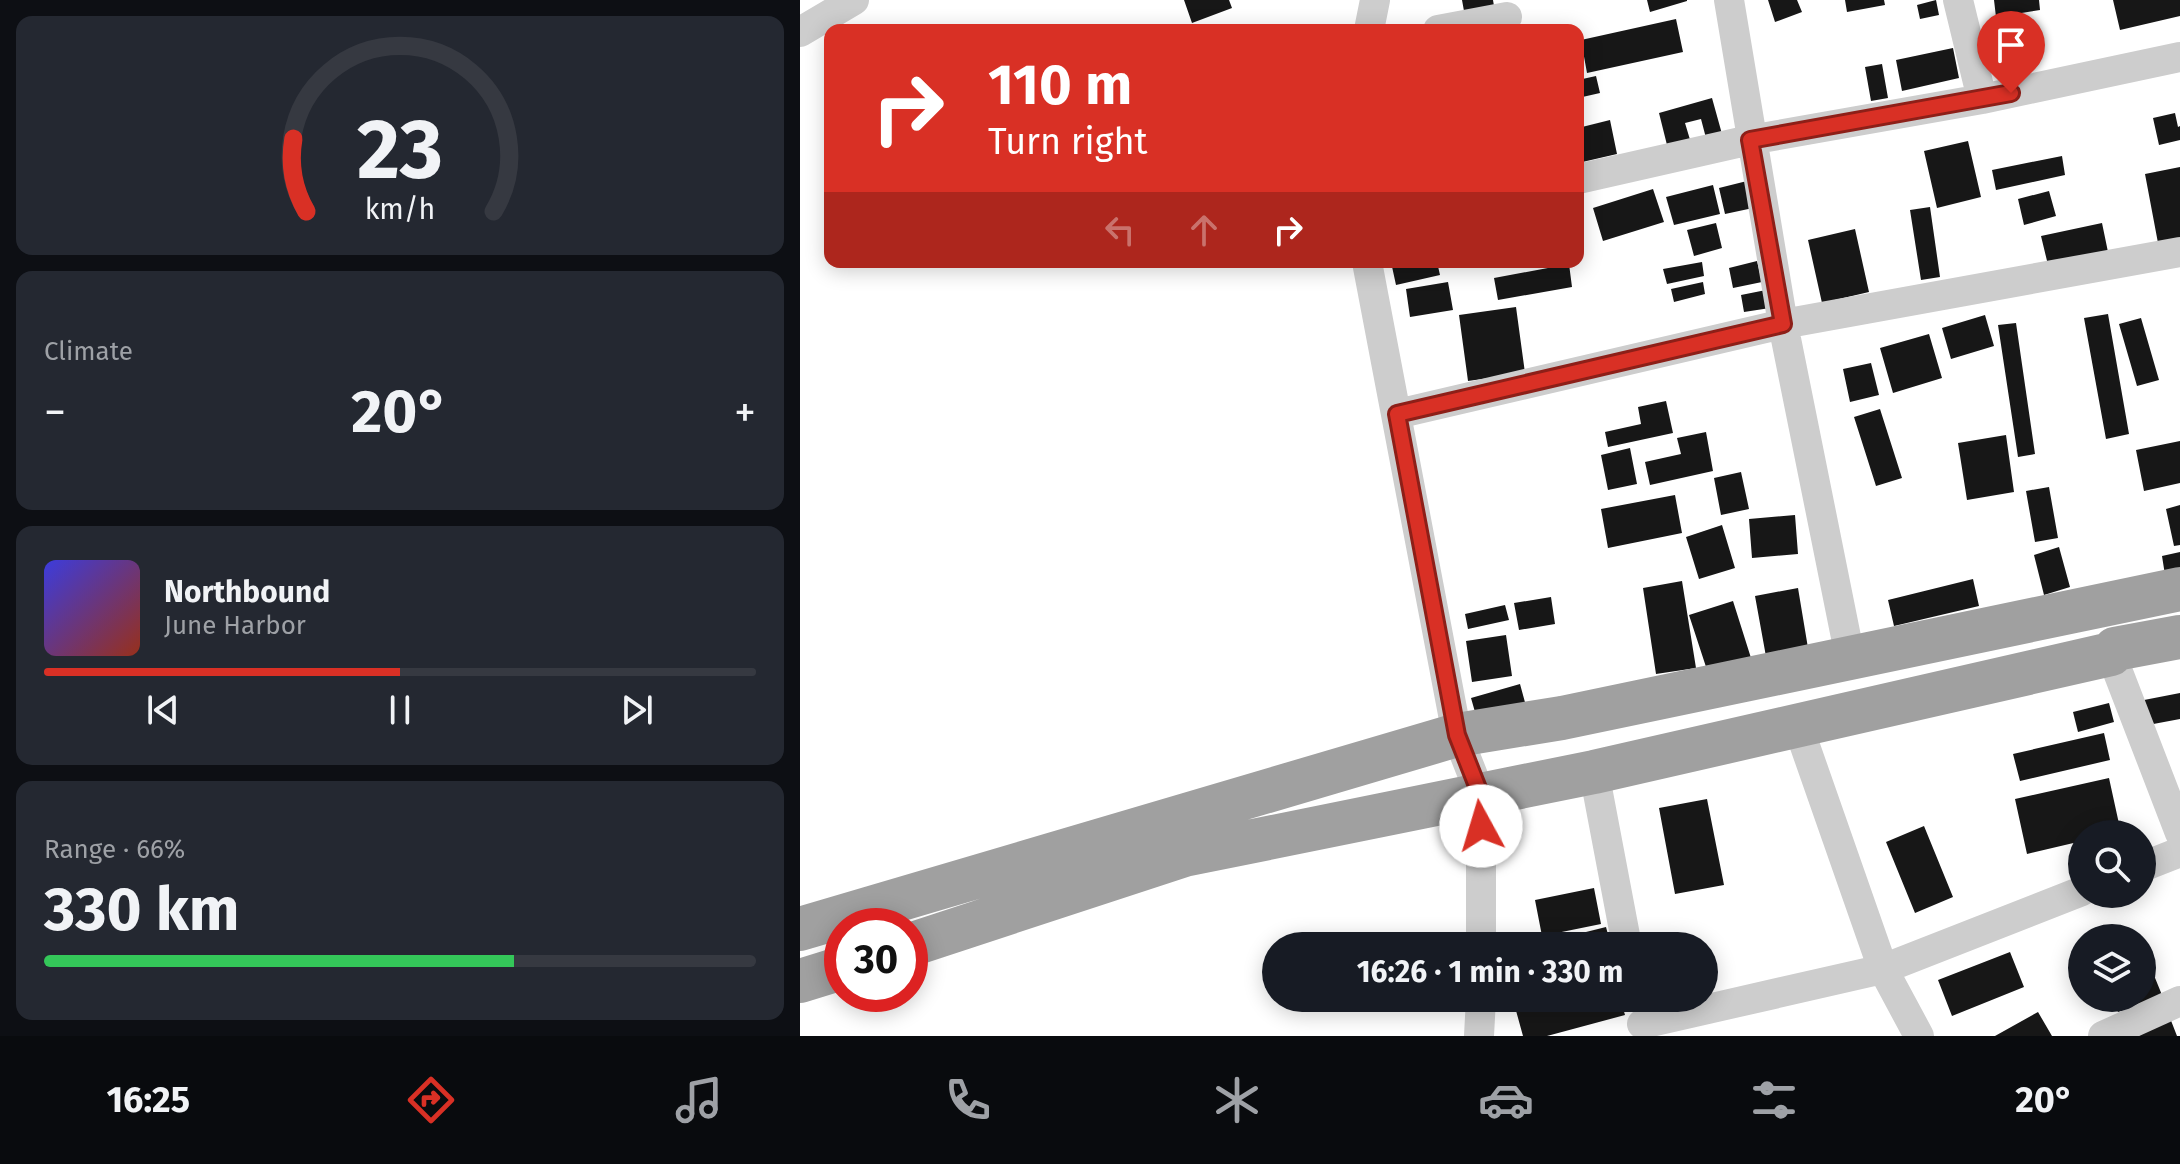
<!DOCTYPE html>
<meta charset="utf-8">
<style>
:root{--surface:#171b24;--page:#242831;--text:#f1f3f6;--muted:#9ea1a6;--line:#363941;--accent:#d93025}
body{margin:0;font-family:"Fira Sans",sans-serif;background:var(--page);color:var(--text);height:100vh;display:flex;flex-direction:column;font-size:30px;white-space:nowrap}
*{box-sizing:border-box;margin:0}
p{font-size:26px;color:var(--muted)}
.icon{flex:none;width:44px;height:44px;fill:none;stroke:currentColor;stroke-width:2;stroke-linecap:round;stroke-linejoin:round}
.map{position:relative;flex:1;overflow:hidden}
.drawer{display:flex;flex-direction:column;gap:16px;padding:16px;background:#0d0f14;width:800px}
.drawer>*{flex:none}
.banner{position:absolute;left:24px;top:24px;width:760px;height:244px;border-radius:16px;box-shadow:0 4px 20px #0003;background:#d93025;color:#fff;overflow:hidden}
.fabs{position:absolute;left:1268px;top:820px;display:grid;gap:16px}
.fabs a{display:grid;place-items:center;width:88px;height:88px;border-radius:50%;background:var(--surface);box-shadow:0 4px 20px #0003;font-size:40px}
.speed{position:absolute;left:24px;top:908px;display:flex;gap:16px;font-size:40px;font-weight:700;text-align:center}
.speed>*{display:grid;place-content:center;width:104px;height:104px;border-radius:50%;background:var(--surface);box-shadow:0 4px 20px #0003;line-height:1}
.speed .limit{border:12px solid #d22;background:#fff;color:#111}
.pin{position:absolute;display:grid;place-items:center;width:68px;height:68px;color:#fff;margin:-82px -34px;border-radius:50% 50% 50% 0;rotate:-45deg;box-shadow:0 0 8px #0007}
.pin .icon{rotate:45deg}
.me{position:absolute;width:88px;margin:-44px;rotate:354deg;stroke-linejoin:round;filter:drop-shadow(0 0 6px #0008)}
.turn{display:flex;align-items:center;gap:28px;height:168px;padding:0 32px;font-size:36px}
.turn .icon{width:104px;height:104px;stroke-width:2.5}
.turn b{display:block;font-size:56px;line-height:68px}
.lanes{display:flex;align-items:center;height:76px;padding:0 32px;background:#0003;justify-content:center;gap:40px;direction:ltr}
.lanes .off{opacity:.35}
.big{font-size:60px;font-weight:700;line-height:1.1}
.drawer .widget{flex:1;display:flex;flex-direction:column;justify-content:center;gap:12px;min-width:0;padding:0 28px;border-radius:16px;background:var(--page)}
.drawer .dial{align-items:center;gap:0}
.dial svg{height:208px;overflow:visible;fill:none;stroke:var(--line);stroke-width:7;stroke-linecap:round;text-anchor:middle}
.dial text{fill:var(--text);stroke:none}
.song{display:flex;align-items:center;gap:24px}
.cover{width:96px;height:96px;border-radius:12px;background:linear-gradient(135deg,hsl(240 70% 55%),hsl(10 70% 35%))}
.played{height:8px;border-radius:4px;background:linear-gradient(90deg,var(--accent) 50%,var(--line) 50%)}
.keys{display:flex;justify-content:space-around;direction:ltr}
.heat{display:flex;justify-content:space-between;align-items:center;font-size:44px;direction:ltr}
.charge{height:12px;border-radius:6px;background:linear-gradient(90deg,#34c759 66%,var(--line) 0)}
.trip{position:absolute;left:462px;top:932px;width:456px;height:80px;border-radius:40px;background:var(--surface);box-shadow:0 4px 20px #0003;font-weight:700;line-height:80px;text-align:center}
.dock{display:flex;height:128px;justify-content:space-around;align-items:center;background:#090b0e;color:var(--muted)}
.dock .icon{width:56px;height:56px}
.dock .selected{color:var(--accent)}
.dock b{font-size:36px;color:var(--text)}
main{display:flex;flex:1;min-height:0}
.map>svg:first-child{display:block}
.building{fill:#171717}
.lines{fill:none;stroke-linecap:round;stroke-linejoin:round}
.minor{stroke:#cdcdcd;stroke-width:30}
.trunk{stroke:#a0a0a0;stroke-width:44}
.route-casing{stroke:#8d1f18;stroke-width:20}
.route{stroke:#d93025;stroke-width:14}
</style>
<main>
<section class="drawer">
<div class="widget dial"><svg viewBox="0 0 100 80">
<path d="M14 69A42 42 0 1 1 86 69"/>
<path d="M14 69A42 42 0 0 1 9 41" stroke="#d93025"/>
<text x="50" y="56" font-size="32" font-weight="700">23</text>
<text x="50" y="72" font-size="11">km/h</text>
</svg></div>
<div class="widget"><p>Climate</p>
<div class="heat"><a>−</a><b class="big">20°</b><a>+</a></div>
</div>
<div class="widget">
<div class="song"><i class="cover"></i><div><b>Northbound</b><p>June Harbor</p></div></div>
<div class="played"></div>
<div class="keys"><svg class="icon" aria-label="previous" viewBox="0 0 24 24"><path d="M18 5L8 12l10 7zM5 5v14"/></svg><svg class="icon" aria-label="pause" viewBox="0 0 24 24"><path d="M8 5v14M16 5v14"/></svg><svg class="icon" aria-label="next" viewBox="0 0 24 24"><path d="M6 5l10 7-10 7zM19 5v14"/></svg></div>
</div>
<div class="widget"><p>Range · 66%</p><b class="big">330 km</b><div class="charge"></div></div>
</section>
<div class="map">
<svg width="1380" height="1036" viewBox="0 0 1380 1036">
<rect width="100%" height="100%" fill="#fff"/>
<path class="building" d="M384,0H429L432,8L392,23Z
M662,0H693L694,6L664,11Z
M847,0H887V1L850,12Z
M968,0H997L1002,12L975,22Z
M1045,0H1084L1085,5L1047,12Z
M1136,0L1139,15L1120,19L1117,5Z
M1194,0H1239L1240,10L1196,17Z
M1313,0H1380V16L1320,30Z
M876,19L883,52L787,73L781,40Z
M1153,48L1159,78L1102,91L1096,60Z
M1082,64L1088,98L1071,101L1065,67Z
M796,76L800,93L778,98V80Z
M912,98L922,134L906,138L901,119L885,123L891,143L868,149L859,113Z
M1375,113L1378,127L1380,126V140L1359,145L1353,118Z
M810,120L817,154L778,163V128Z
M1168,141L1181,197L1137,208L1124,151Z
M1262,156L1265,175L1196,190L1192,170Z
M1380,167V239L1358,243L1345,174Z
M947,181L953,208L925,214L919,188Z
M913,185L920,214L874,225L866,197Z
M853,189L864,222L803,241L793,208Z
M1249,191L1256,216L1224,225L1218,199Z
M1130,207L1140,277L1121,280L1110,210Z
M916,223L922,248L894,256L887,230Z
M1302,223L1308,252L1248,265L1241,236Z
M1055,229L1069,292L1022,303L1008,240Z
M957,261L962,282L933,288L929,268Z
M591,262H637L640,275L596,285Z
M902,262L904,276L867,284L863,269Z
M769,264L772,287L698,300L694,278Z
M648,282L653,310L610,317L606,289Z
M903,282L905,294L874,302L871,289Z
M966,290L970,308L944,312L941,295Z
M716,307L725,373L668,381L659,315Z
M1308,314L1329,434L1306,439L1284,318Z
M1185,315L1194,346L1151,359L1142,328Z
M1341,318L1359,380L1337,386L1319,324Z
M1216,323L1235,454L1218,457L1198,325Z
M1129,334L1142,378L1093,393L1080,348Z
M1071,363L1079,395L1050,402L1043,369Z
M866,401L873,433L808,447L805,432L841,424L838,407Z
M1080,409L1102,478L1076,486L1054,417Z
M906,432L913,471L850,485L845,462L881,454L877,438Z
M1206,435L1214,492L1167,500L1158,443Z
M1380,441V483L1344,491L1336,450Z
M830,448L837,484L808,490L801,455Z
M941,472L949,509L921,515L914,478Z
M1249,487L1258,538L1235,542L1226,491Z
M875,495L882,533L808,548L801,509Z
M1380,505V545L1374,546L1366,509Z
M995,515L998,554L952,558L949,519Z
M922,525L935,568L899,579L886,537Z
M1259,547L1270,587L1244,595L1234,555Z
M1380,552V572L1365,575L1362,556Z
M1173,579L1179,606L1094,626L1088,600Z
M882,581L896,668L856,674L843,588Z
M998,588L1009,654L967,662L955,596Z
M751,597L755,624L719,630L714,603Z
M933,601L951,658L908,673L889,615Z
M705,605L709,620L668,629L665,614Z
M706,635L712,676L672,682L666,641Z
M720,684L726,706L677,719L671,698Z
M1380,693V719L1348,725L1344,700Z
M1309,703L1314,722L1278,732L1273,712Z
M1304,733L1310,760L1220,781L1213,754Z
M1309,778L1321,833L1282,834V841L1227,854L1215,799Z
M907,799L924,885L875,894L859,808Z
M1124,826L1153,897L1115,913L1086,842Z
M794,888L801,924L742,936L735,900Z
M806,927L811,946H735L734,945Z
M1342,946L1362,995L1318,1012L1312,998H1342Z
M1210,952L1224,987L1152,1016L1138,980Z
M751,998H820L825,1015L747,1036H723L715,1007Z
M1238,1012L1252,1036H1195Z
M1370,1018L1377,1036H1338Z"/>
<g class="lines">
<path class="minor" d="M929,0L983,324L1050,657
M1158,0L1182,99
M569,30L575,0
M638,30L707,17
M0,32L54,0
M778,179L950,140L1182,99L1380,57
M567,262L657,735L681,796V946
M597,414L983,324L1380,252
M1311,654L1380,833
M998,726L1083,969L1119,1036
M794,772L827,946
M1342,867L1380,852
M842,1024L1083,969L1282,891
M679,1036L681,998
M1303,1036L1380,1001"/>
<path class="trunk" d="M0,929L657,735L762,718L1380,589
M110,945L384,855L794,772L1311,654L1315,649L1380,637
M0,981L42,968"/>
</g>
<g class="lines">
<g class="route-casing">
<path id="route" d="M681,826V796L657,735L597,414L983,324L950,140L1211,93"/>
</g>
<use href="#route" class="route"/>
</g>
</svg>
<div class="fabs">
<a><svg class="icon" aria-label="search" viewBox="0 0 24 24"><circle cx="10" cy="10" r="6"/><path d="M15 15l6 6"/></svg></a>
<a><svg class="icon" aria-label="layers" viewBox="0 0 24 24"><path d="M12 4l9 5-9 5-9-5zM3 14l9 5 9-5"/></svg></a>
</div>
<div class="speed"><div class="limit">30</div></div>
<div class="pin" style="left:1211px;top:93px;background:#d93025"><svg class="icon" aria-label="arrive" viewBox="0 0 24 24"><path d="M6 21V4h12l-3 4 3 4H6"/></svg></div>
<svg class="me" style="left:681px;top:826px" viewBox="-20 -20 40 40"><circle r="19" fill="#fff"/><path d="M0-13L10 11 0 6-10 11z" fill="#d93025"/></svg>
<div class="trip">16:26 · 1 min · 330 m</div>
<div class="banner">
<div class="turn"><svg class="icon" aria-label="right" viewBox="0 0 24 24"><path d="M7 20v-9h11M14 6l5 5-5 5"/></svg><div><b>110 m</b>Turn right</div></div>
<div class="lanes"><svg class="icon off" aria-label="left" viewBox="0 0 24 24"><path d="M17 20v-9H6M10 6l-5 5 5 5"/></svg><svg class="icon off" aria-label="ahead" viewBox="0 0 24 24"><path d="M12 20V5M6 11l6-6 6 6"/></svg><svg class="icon" aria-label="right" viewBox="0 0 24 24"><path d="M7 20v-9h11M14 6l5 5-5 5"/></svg></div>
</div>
</div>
</main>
<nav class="dock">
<b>16:25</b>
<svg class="icon selected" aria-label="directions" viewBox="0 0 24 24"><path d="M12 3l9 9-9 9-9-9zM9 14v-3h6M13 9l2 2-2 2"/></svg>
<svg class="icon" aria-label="music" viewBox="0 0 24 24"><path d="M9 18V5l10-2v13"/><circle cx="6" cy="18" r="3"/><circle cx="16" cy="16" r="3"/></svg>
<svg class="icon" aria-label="phone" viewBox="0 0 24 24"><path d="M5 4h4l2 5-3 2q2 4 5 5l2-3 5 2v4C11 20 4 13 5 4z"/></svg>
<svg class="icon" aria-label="climate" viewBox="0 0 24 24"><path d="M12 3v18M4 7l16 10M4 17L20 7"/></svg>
<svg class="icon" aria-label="car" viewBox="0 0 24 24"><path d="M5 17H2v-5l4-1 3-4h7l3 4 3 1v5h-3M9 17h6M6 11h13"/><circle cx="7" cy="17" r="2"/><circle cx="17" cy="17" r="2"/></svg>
<svg class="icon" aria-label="filters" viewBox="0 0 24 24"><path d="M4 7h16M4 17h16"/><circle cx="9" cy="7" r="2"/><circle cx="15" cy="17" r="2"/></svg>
<b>20°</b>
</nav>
